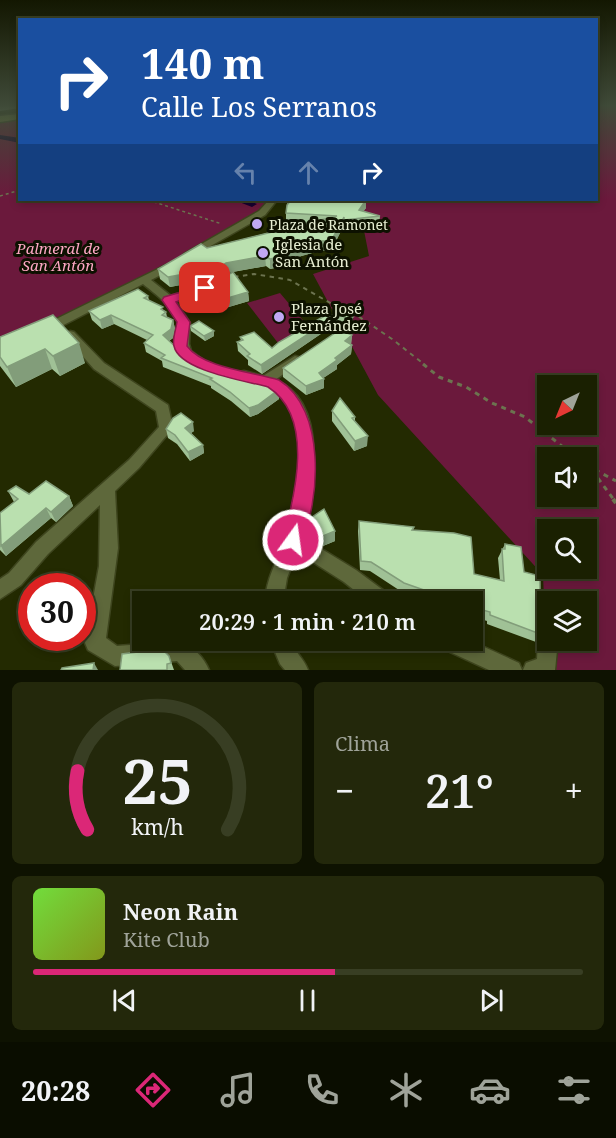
<!DOCTYPE html>
<html lang="es">
<meta charset="utf-8">
<style>
:root{--surface:#1a2001;--page:#23280b;--text:#f1f3f6;--muted:#9fa399;--line:#383e23;--accent:#db2777}
body{margin:0;font-family:"Noto Serif",serif;background:var(--page);color:var(--text);height:100vh;display:flex;flex-direction:column;font-size:22px;white-space:nowrap}
*{box-sizing:border-box;margin:0}
p{font-size:20px;color:var(--muted)}
.icon{flex:none;width:33px;height:33px;fill:none;stroke:currentColor;stroke-width:2;stroke-linecap:round;stroke-linejoin:round}
.map{position:relative;height:670px;overflow:hidden}
.drawer{display:flex;flex-direction:column;gap:12px;padding:12px;background:#0e1201;flex:1}
.drawer>*{flex:none}
.top-card{position:absolute;left:18px;top:18px;width:580px;height:183px;border-radius:0px;box-shadow:0 3px 9px #0003,0 0 0 2px var(--line);background:#1a4fa0;color:#fff;overflow:hidden}
.needle{width:39px;rotate:223deg}
.controls{position:absolute;left:537px;top:375px;display:grid;gap:12px}
.controls a{display:grid;place-items:center;width:60px;height:60px;border-radius:0px;background:var(--surface);box-shadow:0 3px 9px #0003,0 0 0 2px var(--line);font-size:30px}
.speed{position:absolute;left:18px;top:573px;display:flex;gap:12px;font-size:30px;font-weight:700;text-align:center}
.speed>*{display:grid;place-content:center;width:78px;height:78px;border-radius:50%;background:var(--surface);box-shadow:0 3px 9px #0003,0 0 0 2px var(--line);line-height:1}
.speed .limit{border:9px solid #d22;background:#fff;color:#111}
.pin{position:absolute;display:grid;place-items:center;width:51px;height:51px;color:#fff;margin:-26px;border-radius:12px;box-shadow:0 3px 9px #0006}
.me{position:absolute;width:66px;margin:-33px;rotate:14deg;stroke-linejoin:round;filter:drop-shadow(0 0 4px #0008)}
.turn{display:flex;align-items:center;gap:21px;height:126px;padding:0 24px;font-size:27px}
.turn .icon{width:78px;height:78px;stroke-width:2.5}
.turn b{display:block;font-size:42px;line-height:51px}
.lanes{display:flex;align-items:center;height:57px;padding:0 24px;background:#0003;justify-content:center;gap:30px;direction:ltr}
.lanes .off{opacity:.35}
.big{font-size:45px;font-weight:600;line-height:1.1}
.drawer .widget{flex:1;display:flex;flex-direction:column;justify-content:center;gap:9px;min-width:0;padding:0 21px;border-radius:9px;background:var(--page)}
.drawer .dial{align-items:center;gap:0}
.dial svg{height:156px;overflow:visible;fill:none;stroke:var(--line);stroke-width:7;stroke-linecap:round;text-anchor:middle}
.dial text{fill:var(--text);stroke:none}
.song{display:flex;align-items:center;gap:18px}
.cover{width:72px;height:72px;border-radius:9px;background:linear-gradient(135deg,hsl(100 70% 55%),hsl(70 70% 35%))}
.played{height:6px;border-radius:3px;background:linear-gradient(90deg,var(--accent) 55%,var(--line) 55%)}
.keys{display:flex;justify-content:space-around;direction:ltr}
.heat{display:flex;justify-content:space-between;align-items:center;font-size:33px;direction:ltr}
.drawer .tiles{flex:1;display:grid;gap:12px;grid-template-columns:1fr 1fr}
.widget:last-child{grid-column:span 2}
.trip{position:absolute;left:132px;top:591px;width:351px;height:60px;border-radius:0px;background:var(--surface);box-shadow:0 3px 9px #0003,0 0 0 2px var(--line);font-weight:600;line-height:60px;text-align:center}
.menu{display:flex;height:96px;justify-content:space-around;align-items:center;background:#0a0d00;color:var(--muted)}
.menu .icon{width:42px;height:42px}
.menu .on{color:var(--accent)}
.menu b{font-size:27px;color:var(--text)}
.map>svg:first-child{display:block}
.green{fill:#6b193c;fill-rule:evenodd}
.lines{fill:none;stroke-linecap:round;stroke-linejoin:round}
.canal{fill:#16002f;fill-rule:evenodd}
.street-casing{stroke:#3e451e;stroke-width:3}
.secondary-casing{stroke:#3e451e;stroke-width:3}
.path-far3{stroke:#6c734f;stroke-width:1.5;stroke-dasharray:3 3;stroke-linecap:butt}
.path-far2{stroke:#6c734f;stroke-width:2;stroke-dasharray:4.5 4.5;stroke-linecap:butt}
.path-far1{stroke:#6c734f;stroke-width:3;stroke-dasharray:5 5;stroke-linecap:butt}
.path{stroke:#6c734f;stroke-width:4;stroke-dasharray:7 7;stroke-linecap:butt}
.street{fill:#5e683b;fill-rule:evenodd}
.secondary{fill:#7e8d43;fill-rule:evenodd}
.wall{fill:#a0c196}
.shaded-wall{fill:#829d7a}
.building{fill:#bae0af;stroke:#829d7a;stroke-width:1.5}
.route{fill:#db2777;stroke:#8e194d;stroke-width:1.5}
.poi-dot{fill:#c1a8f3;stroke:#0d1100;stroke-width:2}
.labels{text-anchor:middle;dominant-baseline:central;stroke-width:6;stroke-linejoin:round;paint-order:stroke}
.far-poi-label{font-size:14px;fill:#e7eed2;stroke:#0d1100;text-anchor:start}
.poi-label{font-size:15px;fill:#e7eed2;stroke:#0d1100;text-anchor:start}
.park-label{font-size:15px;font-style:italic;fill:#fea7c3;stroke:#0d1100}
</style>
<div class="map">
<svg width="616" height="670" viewBox="0 0 616 670">
<rect width="100%" height="100%" fill="#232a01"/>
<path class="green" d="M597,105H616V670H547L543,575L378,395L313,274L369,256L358,200H597ZM548,386H586V424H548ZM548,458H586V496H548ZM548,530H586V568H548ZM548,602H586V640H548Z
M19,117L20,200H270L261,212L106,298L0,347V121Z
M280,293L313,332L278,343L247,303Z"/>
<g class="lines">
<path class="canal" d="M0,135L20,138V143L0,139Z
M234,200H248L257,204L252,207Z"/>
<g class="street-casing">
<path id="street" d="M269,200H277L265,215L193,256H185L184,254L259,211Z
M172,262L176,263L177,265L176,267L151,280L171,296L225,278L230,281L229,283L176,301L190,323L189,344L191,351L210,365L209,368C202,370 197,367 191,364C167,351 182,337 178,322C173,306 155,294 143,284L50,332H42L40,329L42,326Z
M70,331L74,332L104,363L168,405L173,428L139,468L115,491L118,548L106,638L117,646L181,641C193,646 204,658 209,670H185L177,661L115,666L88,650L85,643L99,566L100,505L48,554L21,585L0,599V579L9,573L36,542L129,460L159,427L156,411L94,369L64,335Z
M295,356L299,357L301,360L299,363L275,380C330,401 314,493 302,537L356,570L391,596L393,602H369L344,582L297,552L287,578L283,602H265C266,579 277,561 284,541C297,503 313,422 278,392C268,383 252,382 239,378L238,375L239,372L244,371L263,376Z
M548,630V640H558L555,670H523L526,663L537,659L538,640L541,633Z
M270,640H290C295,652 304,659 308,670H285L280,664Z
M436,640H469L519,663L522,670H489L439,647Z"/>
</g>
<g class="secondary-casing">
<path id="secondary" d="M20,114V119L0,122V116Z"/>
</g>
<path class="path-far3" d="M0,196L20,190
M148,200L222,224"/>
<path class="path-far2" d="M234,277L254,274L290,280L339,308L352,312L392,339L425,365"/>
<path class="path-far1" d="M423,364L439,377L466,387L492,403L525,417L577,458
M586,465L616,481
M592,470L614,500"/>
<path class="path" d="M613,499L616,503"/>
<use href="#street" class="street"/>
<use href="#secondary" class="secondary"/>
</g>
<path class="wall" d="M288,200H366V208L363,211L380,216L379,226L343,229V227L331,251H319L284,261V266L270,269L266,266L227,273L218,279L204,283L202,281L170,287L160,279L158,269L207,248L307,223L286,222V213Z
M210,284L248,292L249,301L222,309L211,294Z
M148,296L149,300L166,312L167,317L173,320L175,329L173,338L169,341L184,355L194,360L278,390L279,399L258,414L250,417L231,401L211,388V386L163,367L162,361L146,352L144,343L147,340L114,324L102,329L92,320L89,311Z
M53,315L85,363L60,376L52,369L16,387L0,366V337Z
M331,316L353,317V326L347,329L343,325H334L262,374L248,365V360L238,351L237,342L241,341L240,337L272,348Z
M190,326L214,336L205,341L191,331Z
M346,328V333L352,335L351,345H352L351,354L337,365V369L323,378L324,379V388L306,395L283,377V368Z
M332,411L355,417V421L367,446L354,451L332,421Z
M166,429L194,431L191,433L203,445L204,453L190,461L177,444L168,438Z
M8,491L29,494L69,496L73,506L56,522L51,518L6,556L0,550V513L14,502Z
M306,521L335,531V541L323,546L306,531Z
M359,521L414,527L413,530L474,574L500,580L498,558L505,544L524,572L540,634L536,642L487,624V621L472,616V602H429L402,592L370,571L360,570L358,531Z
M169,656L174,670H120Z"/>
<path class="shaded-wall" d="M0,105H20V108L0,111Z
M366,200V208L358,219L359,210Z
M344,217L343,227L331,251V241Z
M319,241V251L284,261V266L270,269V259L280,252Z
M265,256L266,266L227,273L218,279L204,283L203,273L226,263Z
M201,271L202,281L170,287L168,277Z
M248,292L249,301L222,309L221,300Z
M111,315L114,324L102,329L100,320Z
M334,317V325L262,374L261,365Z
M353,317V326L347,329V320Z
M173,320L175,329L173,338L165,344L163,335Z
M214,331V336L205,341L204,336Z
M352,335L351,344L344,350L345,341Z
M79,343L85,363L60,376L53,356Z
M352,345L351,354L337,365V369L319,381L324,379V388L306,395V386L319,373L335,358Z
M45,349L52,369L16,387L7,367Z
M278,390L279,399L258,414L250,417L249,408Z
M193,422L194,431L187,436L185,428Z
M368,436L367,446L354,451L355,441Z
M203,445L204,453L190,461L188,452Z
M69,496L73,506L56,522L51,512Z
M46,508L51,518L6,556L1,546Z
M335,531V541L323,546V536Z
M94,663L98,670H93Z"/>
<path class="building" d="M291,200H366L359,210L380,216L344,220V217L331,241H319L280,252L284,256L270,259L265,256L226,263L217,269L203,273L201,271L168,277L158,269L201,244L207,248L337,216L286,213L287,205Z
M233,272L248,292L221,300L210,284Z
M138,289L148,296L144,298L163,307L161,309L166,312L162,315L173,320L171,329L163,335L184,355L194,360L249,374L278,390L258,405L249,408L230,392L210,379L212,378L161,358L165,355L144,343L153,335L111,315L100,320L89,311Z
M341,310L353,317L347,320L343,316L334,317L261,365L247,356L250,354L237,342L243,340L240,337L254,332L272,348L279,342L328,314L331,316Z
M53,315L79,343L53,356L45,349L7,367L0,357V337Z
M199,321L214,331L204,336L190,326Z
M344,327L346,328L342,331L352,335L345,341L352,345L335,358L337,360L319,373L324,379L306,386L283,368Z
M340,398L355,417L352,418L368,436L355,441L332,411Z
M181,413L193,422L185,428L203,445L188,452L175,435L166,429L173,418Z
M46,481L69,496L51,512L46,508L1,546L0,513L18,499L8,491L16,486L29,494Z
M324,509L335,531L323,536L306,521Z
M359,521L414,527L412,530L454,533L471,537L474,574L504,581L502,549H505V544L521,547L524,572L540,576V634L490,615V612L472,607V602H458L404,583L371,562L361,561Z
M162,649L169,656L171,663L167,664V670H120L122,654Z
M94,663L93,670H61L62,668Z"/>
<linearGradient id="sky" x2="0" y2="1"><stop stop-color="#131701"/><stop offset="0.53" stop-color="#3f4a38"/><stop offset="1" stop-color="#3f4a38" stop-opacity="0"/></linearGradient>
<rect width="616" height="199" fill="url(#sky)"/>
<path class="route" d="M205,285L209,286L211,288L209,291L176,302L190,322L187,346C203,368 253,372 279,380C326,409 321,500 300,546L293,548L286,546L283,540C295,495 315,417 268,387C247,381 179,371 174,346C172,340 176,329 177,322L162,300L164,297Z"/>
<g class="poi-dot">
<circle cx="257" cy="224" r="6"/>
<circle cx="263" cy="253" r="6"/>
<circle cx="279" cy="317" r="6"/>
</g>
<g class="labels">
<g class="far-poi-label">
<text x="269" y="224">Plaza de Ramonet</text>
</g>
<g class="poi-label">
<text x="275" y="244">Iglesia de<tspan x="275" dy="17">San Antón</tspan></text>
<text x="291" y="308">Plaza José<tspan x="291" dy="17">Fernández</tspan></text>
</g>
<g class="park-label">
<text x="58" y="248">Palmeral de<tspan x="58" dy="17">San Antón</tspan></text>
</g>
</g>
</svg>
<div class="controls">
<a><svg class="needle" viewBox="-14 -14 28 28"><path d="M0-13l5 13h-10z" fill="#e53935"/><path d="M0 13l5-13h-10z" fill="#9fa399"/></svg></a>
<a><svg class="icon" aria-label="sound" viewBox="0 0 24 24"><path d="M4 9h4l5-4v14l-5-4H4zM17 9q2 3 0 6"/></svg></a>
<a><svg class="icon" aria-label="search" viewBox="0 0 24 24"><circle cx="10" cy="10" r="6"/><path d="M15 15l6 6"/></svg></a>
<a><svg class="icon" aria-label="layers" viewBox="0 0 24 24"><path d="M12 4l9 5-9 5-9-5zM3 14l9 5 9-5"/></svg></a>
</div>
<div class="speed"><div class="limit">30</div></div>
<div class="pin" style="left:205px;top:288px;background:#d93025"><svg class="icon" aria-label="arrive" viewBox="0 0 24 24"><path d="M6 21V4h12l-3 4 3 4H6"/></svg></div>
<svg class="me" style="left:293px;top:540px" viewBox="-20 -20 40 40"><circle r="17" fill="#db2777" stroke="#fff" stroke-width="3"/><path d="M0-11L8 9 0 5-8 9z" fill="#fff"/></svg>
<div class="trip">20:29 · 1 min · 210 m</div>
<div class="top-card">
<div class="turn"><svg class="icon" aria-label="right" viewBox="0 0 24 24"><path d="M7 20v-9h11M14 6l5 5-5 5"/></svg><div><b>140 m</b>Calle Los Serranos</div></div>
<div class="lanes"><svg class="icon off" aria-label="left" viewBox="0 0 24 24"><path d="M17 20v-9H6M10 6l-5 5 5 5"/></svg><svg class="icon off" aria-label="ahead" viewBox="0 0 24 24"><path d="M12 20V5M6 11l6-6 6 6"/></svg><svg class="icon" aria-label="right" viewBox="0 0 24 24"><path d="M7 20v-9h11M14 6l5 5-5 5"/></svg></div>
</div>
</div>
<section class="drawer">
<div class="tiles">
<div class="widget dial"><svg viewBox="0 0 100 80">
<path d="M14 69A42 42 0 1 1 86 69"/>
<path d="M14 69A42 42 0 0 1 9 39" stroke="#db2777"/>
<text x="50" y="56" font-size="32" font-weight="700">25</text>
<text x="50" y="72" font-size="11">km/h</text>
</svg></div>
<div class="widget"><p>Clima</p>
<div class="heat"><a>−</a><b class="big">21°</b><a>+</a></div>
</div>
<div class="widget">
<div class="song"><i class="cover"></i><div><b>Neon Rain</b><p>Kite Club</p></div></div>
<div class="played"></div>
<div class="keys"><svg class="icon" aria-label="previous" viewBox="0 0 24 24"><path d="M18 5L8 12l10 7zM5 5v14"/></svg><svg class="icon" aria-label="pause" viewBox="0 0 24 24"><path d="M8 5v14M16 5v14"/></svg><svg class="icon" aria-label="next" viewBox="0 0 24 24"><path d="M6 5l10 7-10 7zM19 5v14"/></svg></div>
</div>
</div>
</section>
<nav class="menu">
<b>20:28</b>
<svg class="icon on" aria-label="directions" viewBox="0 0 24 24"><path d="M12 3l9 9-9 9-9-9zM9 14v-3h6M13 9l2 2-2 2"/></svg>
<svg class="icon" aria-label="music" viewBox="0 0 24 24"><path d="M9 18V5l10-2v13"/><circle cx="6" cy="18" r="3"/><circle cx="16" cy="16" r="3"/></svg>
<svg class="icon" aria-label="phone" viewBox="0 0 24 24"><path d="M5 4h4l2 5-3 2q2 4 5 5l2-3 5 2v4C11 20 4 13 5 4z"/></svg>
<svg class="icon" aria-label="climate" viewBox="0 0 24 24"><path d="M12 3v18M4 7l16 10M4 17L20 7"/></svg>
<svg class="icon" aria-label="car" viewBox="0 0 24 24"><path d="M5 17H2v-5l4-1 3-4h7l3 4 3 1v5h-3M9 17h6M6 11h13"/><circle cx="7" cy="17" r="2"/><circle cx="17" cy="17" r="2"/></svg>
<svg class="icon" aria-label="filters" viewBox="0 0 24 24"><path d="M4 7h16M4 17h16"/><circle cx="9" cy="7" r="2"/><circle cx="15" cy="17" r="2"/></svg>
</nav>
